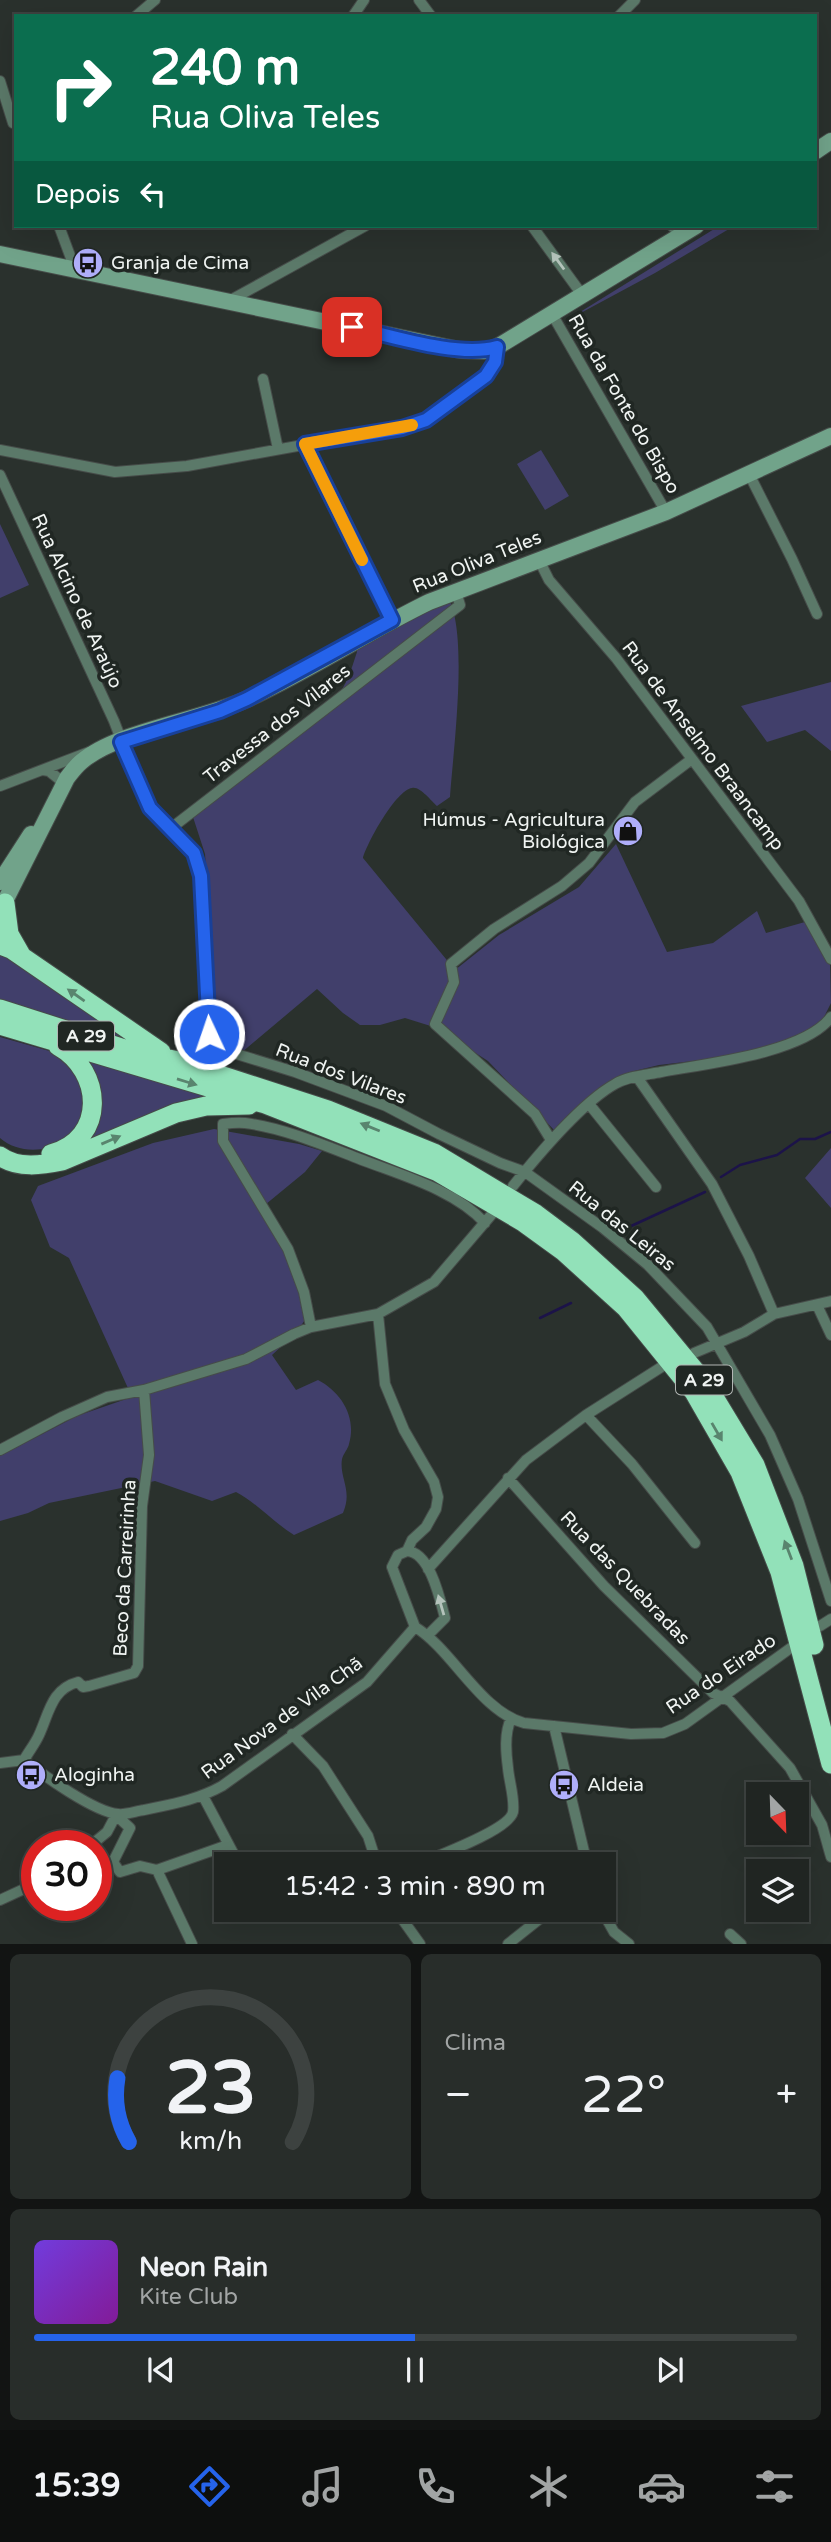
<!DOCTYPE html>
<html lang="pt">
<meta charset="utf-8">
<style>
:root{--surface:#202522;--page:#282d2a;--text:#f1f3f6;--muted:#a2a5a5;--line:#3d4240;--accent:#2563eb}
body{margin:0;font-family:"Varela Round",sans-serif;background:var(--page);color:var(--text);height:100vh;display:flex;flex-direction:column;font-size:26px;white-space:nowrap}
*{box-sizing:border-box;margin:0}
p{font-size:23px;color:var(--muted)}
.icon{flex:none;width:38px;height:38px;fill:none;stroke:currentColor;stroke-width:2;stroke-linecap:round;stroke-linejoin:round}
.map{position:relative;height:1944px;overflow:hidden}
.side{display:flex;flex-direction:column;gap:10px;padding:10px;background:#121413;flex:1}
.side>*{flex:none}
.banner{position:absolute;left:14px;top:14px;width:803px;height:214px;border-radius:0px;box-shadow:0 7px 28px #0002,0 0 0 2px var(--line);background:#0b6e4f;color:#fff;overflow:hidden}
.needle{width:46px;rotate:157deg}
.buttons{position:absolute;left:746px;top:1782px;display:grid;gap:14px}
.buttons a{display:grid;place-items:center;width:63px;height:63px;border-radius:0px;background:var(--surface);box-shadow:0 7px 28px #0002,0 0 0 2px var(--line);font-size:35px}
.speed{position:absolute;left:21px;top:1830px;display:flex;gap:14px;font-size:35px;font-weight:700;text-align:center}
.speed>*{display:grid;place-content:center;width:91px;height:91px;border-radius:50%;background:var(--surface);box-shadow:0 7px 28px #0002,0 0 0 2px var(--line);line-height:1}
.speed .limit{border:10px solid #d22;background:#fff;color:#111}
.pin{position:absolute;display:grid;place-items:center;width:60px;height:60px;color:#fff;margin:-30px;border-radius:14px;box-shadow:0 4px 10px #0006}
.me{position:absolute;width:77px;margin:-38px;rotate:357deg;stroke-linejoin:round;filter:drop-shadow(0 0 5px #0008)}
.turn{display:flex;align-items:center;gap:24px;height:147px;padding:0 21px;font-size:32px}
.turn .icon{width:91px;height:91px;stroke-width:2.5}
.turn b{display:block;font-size:49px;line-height:60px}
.then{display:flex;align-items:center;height:66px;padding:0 21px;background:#0003;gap:14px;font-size:26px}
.big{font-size:52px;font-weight:600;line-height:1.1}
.side .card{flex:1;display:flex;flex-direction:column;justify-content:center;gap:10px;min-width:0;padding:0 24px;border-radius:10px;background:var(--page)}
.side .dial{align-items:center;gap:0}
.dial svg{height:182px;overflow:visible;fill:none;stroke:var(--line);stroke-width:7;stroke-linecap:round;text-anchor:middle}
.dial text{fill:var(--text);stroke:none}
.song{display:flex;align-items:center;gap:21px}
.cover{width:84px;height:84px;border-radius:10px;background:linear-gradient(135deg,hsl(260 70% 55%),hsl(290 70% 35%))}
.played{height:7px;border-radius:4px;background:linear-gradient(90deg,var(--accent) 50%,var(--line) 50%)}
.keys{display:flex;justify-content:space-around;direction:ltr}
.heat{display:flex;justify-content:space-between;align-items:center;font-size:38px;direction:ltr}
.side .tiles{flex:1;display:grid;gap:10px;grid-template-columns:1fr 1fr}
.card:last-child{grid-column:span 2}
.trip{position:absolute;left:214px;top:1852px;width:402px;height:70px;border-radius:0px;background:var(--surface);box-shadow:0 7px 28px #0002,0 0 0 2px var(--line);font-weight:600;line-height:70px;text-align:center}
.menu{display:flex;height:112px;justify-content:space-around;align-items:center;background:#0d0f0e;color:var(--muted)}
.menu .icon{width:49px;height:49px}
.menu .current{color:var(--accent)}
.menu b{font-size:32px;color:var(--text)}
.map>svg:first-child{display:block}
.green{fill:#413f6b}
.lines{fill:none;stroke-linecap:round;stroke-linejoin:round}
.stream{stroke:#1c1349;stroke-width:2.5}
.street-casing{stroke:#464c49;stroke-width:12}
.secondary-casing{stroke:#464c49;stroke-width:18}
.highway-casing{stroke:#464c49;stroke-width:21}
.street{stroke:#5b7969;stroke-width:10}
.secondary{stroke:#71a38a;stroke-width:16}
.highway{stroke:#92e1b9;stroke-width:19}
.oneway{fill:#b4c3bb}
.oneway2{fill:#59846e}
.route-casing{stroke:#184099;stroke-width:18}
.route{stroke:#2563eb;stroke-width:12}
.slow{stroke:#f59e0b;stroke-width:12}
.labels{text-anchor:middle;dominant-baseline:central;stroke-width:7;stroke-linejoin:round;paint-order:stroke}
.shield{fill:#202723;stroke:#b2b6b4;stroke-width:2}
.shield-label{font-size:18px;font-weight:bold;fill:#f0f4f2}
.poi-label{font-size:19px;fill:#f0f4f2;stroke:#202723;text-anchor:start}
.street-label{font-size:19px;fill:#f0f4f2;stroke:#202723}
</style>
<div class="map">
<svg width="831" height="1944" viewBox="0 0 831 1944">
<rect width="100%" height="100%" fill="#2a312d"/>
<path class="green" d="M719,226H734L655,273L564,322Z
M541,450L569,496L545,510L517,464Z
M0,524L29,585L0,598Z
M448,598C469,633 453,752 450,797L437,806C431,801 420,786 412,788C396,790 367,843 363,858L455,970L499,935L579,887L616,844L667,952L713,943L757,911L766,933L805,922L830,962L831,1003L822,1021L803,1034L752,1054L659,1065L630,1072L596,1090L556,1132L488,1061L437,1028L405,1018L380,1025H360L343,1013L317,989L241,1053L203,1043L206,1023V867L205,854L193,817L335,699C347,685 351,670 357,652L355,644Z
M831,682V751L805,730L767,742L741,706Z
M0,949L127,1035L124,1041L0,1000Z
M0,1037L53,1052L76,1068C80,1084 87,1100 82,1117C72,1150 25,1160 0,1138Z
M87,1058L223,1101L75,1146L86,1134Z
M214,1129L299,1144L322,1151L305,1172L260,1209L288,1256L308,1315L297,1332L272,1355L296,1390L318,1380C341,1392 357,1417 349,1444C348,1449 343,1454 342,1459C339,1478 353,1490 343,1513L294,1535C273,1522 257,1503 236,1492L212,1501L155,1481L49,1503L28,1513L0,1521V1456L77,1416L132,1397L69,1258L50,1247L31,1200L38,1186L153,1143Z
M831,1148V1208L805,1178Z"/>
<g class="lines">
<path class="stream" d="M721,1177L740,1165L777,1155L800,1139H815L831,1132
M629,1227L705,1192
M540,1318L571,1303"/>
<g class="street-casing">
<path id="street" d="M419,0L431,16
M136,16L155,0
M353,16L364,0
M619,16L635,0
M0,81L13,123
M59,226L75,269
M532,226L583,296
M672,226L674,228
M229,301L365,226
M552,314L666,512
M263,379L278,449
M305,444L392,620
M0,450L115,472L187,466L402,427L426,420L487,376L495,362L497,347
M749,474L792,559L817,614
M0,475L114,721L135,776L150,808L194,853L201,876L209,1034L217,1048L295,1072L386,1106L439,1134L500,1163L525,1172L603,1228L648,1265L707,1327L770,1435L798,1499L831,1601
M539,560L549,580L616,658L799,901L831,959
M43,770L49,771L64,783
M0,786L89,752
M170,829L460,605L456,592
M637,1077L712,1184L749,1256L774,1314
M589,1104L656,1187
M551,1140L535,1114L435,1024L454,982L451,964L494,929L562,886L589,863L635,802L692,759
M513,1186C538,1155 581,1103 615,1084C628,1076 646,1075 661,1072C704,1064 805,1053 831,1017
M817,1305L831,1335
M378,1314L385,1384L404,1430L434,1482L438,1497L436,1509L426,1527L412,1540L407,1551L398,1555L392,1567L415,1627
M311,1327L304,1292L288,1249L223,1141V1124C230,1123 238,1122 245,1123C283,1128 321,1144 357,1158C400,1175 454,1189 485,1223
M694,1353L744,1332L774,1314L831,1301
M586,1415L632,1464L695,1543
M0,1450L62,1417L107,1397L144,1390L246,1359L294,1334L311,1327L378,1314L434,1282L492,1214
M508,1478L604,1586L713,1693L730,1701L790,1768L822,1825L831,1857
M407,1551C430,1552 440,1599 445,1618L428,1635
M428,1569L526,1460L586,1415L663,1366
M820,1626L831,1619
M415,1627C452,1649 480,1711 524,1723L631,1734L663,1733L685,1724L792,1647
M554,1726L587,1864
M292,1734L323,1766L368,1836L377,1864
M24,1760C29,1751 35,1744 39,1735C49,1714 51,1689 78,1682L83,1687L89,1686L134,1673L138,1666L142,1506L149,1455L144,1390
M0,1763L24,1760C43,1775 94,1812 118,1814C126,1815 136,1811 144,1810C172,1804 197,1800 222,1786L367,1682L415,1627
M203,1796L239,1864
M116,1815L130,1828L113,1862L120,1872L140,1866L157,1870L192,1944
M90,1846L107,1832L116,1815
M418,1864C437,1856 509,1830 513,1812C515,1799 509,1781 508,1768C506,1753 504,1733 511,1719
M157,1870L228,1845
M0,1900L37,1883
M395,1909L420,1944
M601,1909L614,1932L629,1944
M730,1934L741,1944
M508,1944L552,1909"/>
</g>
<g class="secondary-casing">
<path id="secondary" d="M816,151L831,141
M0,254L460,350L484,351L497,347L696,226
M0,882L31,834
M0,911L67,778C71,773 75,767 81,762C117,731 198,721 245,700C308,672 367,632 429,602L666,512L831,436"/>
</g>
<g class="highway-casing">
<path id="highway" d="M5,903L9,934L21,955
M0,945L11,949L161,1052
M0,1009L134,1052L174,1060L328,1110L434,1153L536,1214L572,1241L635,1298L706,1384L755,1465L794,1566L814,1645
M0,1025L265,1104L438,1172L523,1222L563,1251L626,1308L694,1392L740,1472L780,1572L831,1764
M51,1154C107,1139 103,1071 58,1046
M0,1156C17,1169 43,1165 62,1161L176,1113L206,1106L249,1105"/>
</g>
<use href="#street" class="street"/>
<use href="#secondary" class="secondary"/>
<use href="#highway" class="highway"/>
</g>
<defs><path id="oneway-solid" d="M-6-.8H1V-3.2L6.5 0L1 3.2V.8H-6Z" transform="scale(1.75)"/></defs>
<g class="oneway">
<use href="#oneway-solid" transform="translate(558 261) rotate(-126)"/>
<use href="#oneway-solid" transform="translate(441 1605) rotate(-106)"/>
</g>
<g class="oneway2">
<use href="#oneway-solid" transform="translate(76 995) rotate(-145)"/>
<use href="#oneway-solid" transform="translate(187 1082) rotate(17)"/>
<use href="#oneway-solid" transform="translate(370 1127) rotate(-158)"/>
<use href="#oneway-solid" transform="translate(111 1140) rotate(-23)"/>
<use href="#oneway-solid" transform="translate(717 1432) rotate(60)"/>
<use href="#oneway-solid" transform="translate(788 1550) rotate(-111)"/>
</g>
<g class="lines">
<g class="route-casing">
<path id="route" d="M209,1034L201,876L194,853L150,808L121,742L220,711L247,699L392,620L305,444L402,428L426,420L486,376L495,362L497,347C459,358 392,336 352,327"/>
</g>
<use href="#route" class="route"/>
<path class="slow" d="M362,560L305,444L412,425"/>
</g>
<defs>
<g id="bus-disc" transform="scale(1.575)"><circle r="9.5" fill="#afaefa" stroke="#202723"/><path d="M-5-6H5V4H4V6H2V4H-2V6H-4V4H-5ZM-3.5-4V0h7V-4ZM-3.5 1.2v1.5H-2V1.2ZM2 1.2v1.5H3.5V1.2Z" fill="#111"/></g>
<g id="shop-disc" transform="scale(1.575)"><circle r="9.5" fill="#afaefa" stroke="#202723"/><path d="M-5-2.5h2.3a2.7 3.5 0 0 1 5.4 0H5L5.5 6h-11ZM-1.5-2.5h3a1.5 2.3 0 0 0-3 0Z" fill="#111"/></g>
</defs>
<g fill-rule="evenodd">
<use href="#bus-disc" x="88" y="263"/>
<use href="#shop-disc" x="628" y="831"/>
<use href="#bus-disc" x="31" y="1775"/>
<use href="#bus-disc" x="564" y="1785"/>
</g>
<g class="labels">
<g class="shield">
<rect x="58" y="1021.5" width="56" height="29" rx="5"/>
<rect x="676" y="1365.5" width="56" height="29" rx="5"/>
</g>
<g class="shield-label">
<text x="86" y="1036">A 29</text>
<text x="704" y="1380">A 29</text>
</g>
<g class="poi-label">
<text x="111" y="263">Granja de Cima</text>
<text x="605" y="820" text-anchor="end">Húmus - Agricultura<tspan x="605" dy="22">Biológica</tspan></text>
<text x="54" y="1775">Aloginha</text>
<text x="587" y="1785">Aldeia</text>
</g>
<g class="street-label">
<text transform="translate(624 404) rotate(60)">Rua da Fonte do Bispo</text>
<text transform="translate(477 562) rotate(-22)">Rua Oliva Teles</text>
<text transform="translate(77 601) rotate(65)">Rua Alcino de Araújo</text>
<text transform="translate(277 724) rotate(-38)">Travessa dos Vilares</text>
<text transform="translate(703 746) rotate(53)">Rua de Anselmo Braancamp</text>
<text transform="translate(341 1074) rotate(21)">Rua dos Vilares</text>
<text transform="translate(622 1226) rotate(39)">Rua das Leiras</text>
<text transform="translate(125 1568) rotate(-87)">Beco da Carreirinha</text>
<text transform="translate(625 1578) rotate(46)">Rua das Quebradas</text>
<text transform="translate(721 1674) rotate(-34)">Rua do Eirado</text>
<text transform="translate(282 1718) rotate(-36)">Rua Nova de Vila Chã</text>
</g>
</g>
</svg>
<div class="buttons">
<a><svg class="needle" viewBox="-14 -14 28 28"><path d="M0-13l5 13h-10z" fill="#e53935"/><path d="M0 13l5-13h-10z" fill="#a2a5a5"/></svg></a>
<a><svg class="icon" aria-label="layers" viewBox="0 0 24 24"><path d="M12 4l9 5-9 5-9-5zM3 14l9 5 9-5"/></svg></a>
</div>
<div class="speed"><div class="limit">30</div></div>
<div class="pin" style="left:352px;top:327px;background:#d93025"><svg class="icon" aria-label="arrive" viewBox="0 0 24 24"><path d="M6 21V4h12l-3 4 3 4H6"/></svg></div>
<svg class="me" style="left:209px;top:1034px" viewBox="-20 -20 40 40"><circle r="17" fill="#2563eb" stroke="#fff" stroke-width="3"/><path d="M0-11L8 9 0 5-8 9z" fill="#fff"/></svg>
<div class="trip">15:42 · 3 min · 890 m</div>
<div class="banner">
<div class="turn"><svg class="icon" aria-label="right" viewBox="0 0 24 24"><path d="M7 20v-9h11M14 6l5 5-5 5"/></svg><div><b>240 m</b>Rua Oliva Teles</div></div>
<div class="then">Depois<svg class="icon" aria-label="left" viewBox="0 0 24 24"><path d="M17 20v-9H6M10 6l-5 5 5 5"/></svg></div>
</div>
</div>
<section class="side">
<div class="tiles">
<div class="card dial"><svg viewBox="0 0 100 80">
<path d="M14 69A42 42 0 1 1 86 69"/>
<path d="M14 69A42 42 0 0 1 9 41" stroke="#2563eb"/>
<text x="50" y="56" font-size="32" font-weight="700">23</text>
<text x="50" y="72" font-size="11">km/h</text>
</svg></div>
<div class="card"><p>Clima</p>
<div class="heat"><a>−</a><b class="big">22°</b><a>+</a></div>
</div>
<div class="card">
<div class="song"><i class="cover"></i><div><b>Neon Rain</b><p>Kite Club</p></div></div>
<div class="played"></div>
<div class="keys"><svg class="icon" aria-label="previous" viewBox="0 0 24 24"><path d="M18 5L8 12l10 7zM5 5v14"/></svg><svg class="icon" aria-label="pause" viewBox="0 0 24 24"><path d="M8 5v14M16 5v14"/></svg><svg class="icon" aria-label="next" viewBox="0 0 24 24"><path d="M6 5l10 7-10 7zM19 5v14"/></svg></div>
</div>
</div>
</section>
<nav class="menu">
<b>15:39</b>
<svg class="icon current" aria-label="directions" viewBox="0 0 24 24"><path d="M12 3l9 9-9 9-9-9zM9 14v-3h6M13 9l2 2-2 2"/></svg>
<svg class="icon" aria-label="music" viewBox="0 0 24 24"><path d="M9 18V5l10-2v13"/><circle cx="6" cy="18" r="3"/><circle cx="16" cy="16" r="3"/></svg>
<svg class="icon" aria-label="phone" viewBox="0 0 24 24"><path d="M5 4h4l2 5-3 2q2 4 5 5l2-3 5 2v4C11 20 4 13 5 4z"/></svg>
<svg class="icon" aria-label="climate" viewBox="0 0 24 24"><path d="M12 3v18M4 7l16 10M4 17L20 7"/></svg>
<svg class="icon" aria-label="car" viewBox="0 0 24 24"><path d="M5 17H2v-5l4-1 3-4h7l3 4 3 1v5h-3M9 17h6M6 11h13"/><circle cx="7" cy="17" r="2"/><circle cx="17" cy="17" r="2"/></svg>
<svg class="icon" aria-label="filters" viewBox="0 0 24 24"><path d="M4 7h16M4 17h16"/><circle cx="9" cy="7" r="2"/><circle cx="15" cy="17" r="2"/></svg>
</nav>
